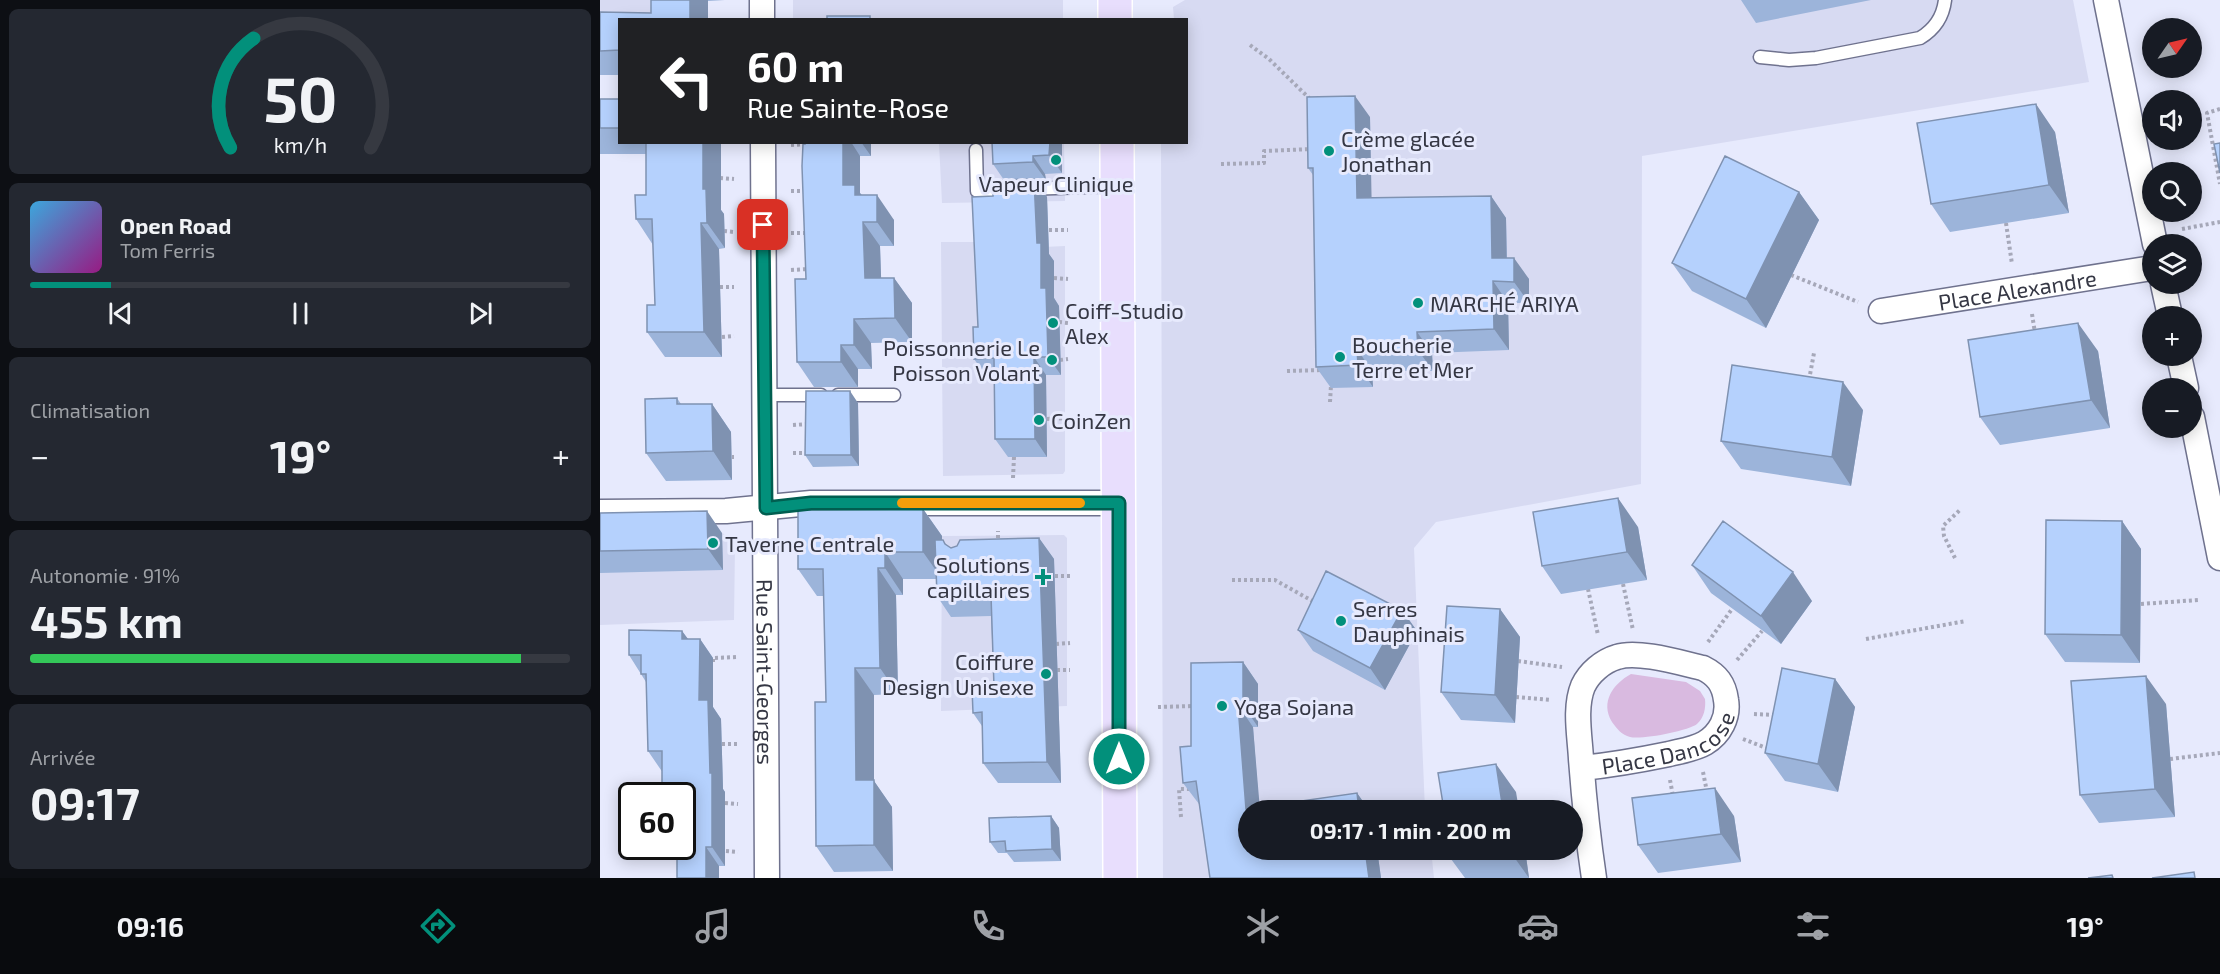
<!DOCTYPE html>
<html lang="fr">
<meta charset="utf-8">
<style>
:root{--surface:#171b24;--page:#242831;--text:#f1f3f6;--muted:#9ea1a6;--line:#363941;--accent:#02907b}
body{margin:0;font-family:"Exo 2",sans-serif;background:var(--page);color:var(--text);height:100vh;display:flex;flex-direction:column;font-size:22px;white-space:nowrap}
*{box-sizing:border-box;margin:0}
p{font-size:20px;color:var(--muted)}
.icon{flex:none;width:33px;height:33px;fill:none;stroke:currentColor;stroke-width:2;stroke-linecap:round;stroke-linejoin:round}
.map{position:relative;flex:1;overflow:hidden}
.panel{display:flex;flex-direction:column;gap:9px;padding:9px;background:#0d0f14;width:600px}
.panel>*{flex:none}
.hud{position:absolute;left:18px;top:18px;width:570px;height:126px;border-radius:0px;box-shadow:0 3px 15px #0003;background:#202124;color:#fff;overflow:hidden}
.needle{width:39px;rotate:56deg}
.fabs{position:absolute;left:1542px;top:18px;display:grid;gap:12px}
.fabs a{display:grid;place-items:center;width:60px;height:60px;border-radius:50%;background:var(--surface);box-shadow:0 3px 15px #0003;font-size:30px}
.speed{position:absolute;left:18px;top:782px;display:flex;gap:12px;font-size:30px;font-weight:700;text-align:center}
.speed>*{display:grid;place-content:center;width:78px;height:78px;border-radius:50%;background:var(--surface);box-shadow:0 3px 15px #0003;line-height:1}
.speed .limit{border:3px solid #111;border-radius:9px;background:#fff;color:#111}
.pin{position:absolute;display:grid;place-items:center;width:51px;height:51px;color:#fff;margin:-26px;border-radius:12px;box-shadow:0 3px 9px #0006}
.me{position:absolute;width:66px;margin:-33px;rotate:0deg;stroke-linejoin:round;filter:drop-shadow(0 0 4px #0008)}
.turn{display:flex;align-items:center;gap:21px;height:126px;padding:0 30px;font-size:27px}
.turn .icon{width:78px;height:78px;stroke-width:2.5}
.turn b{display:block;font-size:42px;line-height:51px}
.big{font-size:45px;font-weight:700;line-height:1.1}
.panel .widget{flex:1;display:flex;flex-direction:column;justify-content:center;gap:9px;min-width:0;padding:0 21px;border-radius:9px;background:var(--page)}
.panel .dial{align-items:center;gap:0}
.dial svg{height:156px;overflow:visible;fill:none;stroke:var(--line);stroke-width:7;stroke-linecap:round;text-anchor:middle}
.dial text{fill:var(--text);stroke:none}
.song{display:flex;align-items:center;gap:18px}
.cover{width:72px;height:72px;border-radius:9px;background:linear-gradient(135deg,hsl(200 70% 55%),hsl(310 70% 35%))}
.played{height:6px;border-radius:3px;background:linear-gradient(90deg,var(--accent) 15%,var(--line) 15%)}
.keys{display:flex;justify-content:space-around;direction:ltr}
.heat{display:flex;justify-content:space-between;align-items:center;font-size:33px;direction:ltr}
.charge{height:9px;border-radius:4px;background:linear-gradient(90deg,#34c759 91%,var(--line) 0)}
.trip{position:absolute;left:638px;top:800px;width:345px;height:60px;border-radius:30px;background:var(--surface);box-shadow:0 3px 15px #0003;font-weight:700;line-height:60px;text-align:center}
.tab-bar{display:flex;height:96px;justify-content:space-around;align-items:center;background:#090b0e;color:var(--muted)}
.tab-bar .icon{width:42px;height:42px}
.tab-bar .on{color:var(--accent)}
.tab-bar b{font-size:27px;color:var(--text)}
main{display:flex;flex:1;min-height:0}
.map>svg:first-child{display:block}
.built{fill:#d7daf2}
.green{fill:#d9bae0}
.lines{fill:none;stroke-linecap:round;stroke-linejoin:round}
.lane-casing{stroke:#6f728e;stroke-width:15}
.street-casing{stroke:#6f728e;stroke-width:27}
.primary-casing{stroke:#fff;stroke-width:36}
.path{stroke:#a6a8b9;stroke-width:4;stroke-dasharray:3 3;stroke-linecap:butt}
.lane{stroke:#fff;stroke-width:12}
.street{stroke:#fff;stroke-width:24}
.primary{stroke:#e8defd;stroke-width:33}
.wall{fill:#9cb4da}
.shaded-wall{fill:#7f92b1}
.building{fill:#b5d1fd;stroke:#7f92b1;stroke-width:1.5}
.route-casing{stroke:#015e50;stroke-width:15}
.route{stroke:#02907b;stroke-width:10}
.slow{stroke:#f59e0b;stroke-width:10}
.poi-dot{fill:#02907b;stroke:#e7eafd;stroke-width:2}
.labels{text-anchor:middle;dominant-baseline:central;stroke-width:6;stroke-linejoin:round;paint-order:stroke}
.poi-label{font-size:22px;fill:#353744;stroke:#e7eafd;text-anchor:start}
.street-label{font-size:22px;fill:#353744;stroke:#e7eafd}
</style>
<main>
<section class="panel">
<div class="widget dial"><svg viewBox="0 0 100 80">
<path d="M14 69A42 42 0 1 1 86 69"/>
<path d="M14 69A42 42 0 0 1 26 13" stroke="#02907b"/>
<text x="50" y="56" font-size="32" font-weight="700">50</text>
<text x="50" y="72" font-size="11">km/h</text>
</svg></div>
<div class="widget">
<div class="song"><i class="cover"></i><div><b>Open Road</b><p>Tom Ferris</p></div></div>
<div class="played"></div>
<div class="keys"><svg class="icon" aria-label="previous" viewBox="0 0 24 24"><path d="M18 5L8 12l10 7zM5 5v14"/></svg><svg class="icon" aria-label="pause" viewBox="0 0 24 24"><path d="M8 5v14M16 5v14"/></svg><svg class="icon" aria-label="next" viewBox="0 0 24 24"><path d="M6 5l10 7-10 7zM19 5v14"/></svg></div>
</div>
<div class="widget"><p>Climatisation</p>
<div class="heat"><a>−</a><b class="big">19°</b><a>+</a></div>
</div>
<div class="widget"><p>Autonomie · 91%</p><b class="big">455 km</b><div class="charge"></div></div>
<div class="widget"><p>Arrivée</p><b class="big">09:17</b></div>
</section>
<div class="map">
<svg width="1620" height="878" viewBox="0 0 1620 878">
<rect width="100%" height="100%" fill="#e7eafd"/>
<path class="built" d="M0,0H59L60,19L20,20L0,37Z
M193,0H463V19L193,20Z
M585,0H1473L1489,82L1042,156L1041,484L836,522L814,548L825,810H648V849H831L834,878H563L561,143L586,142V20L574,19L573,7Z
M339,143H464L465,201L342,203Z
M341,242H386L400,249L465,246V471L463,474L343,476Z
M122,533L133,539L135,545L134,620L0,625V535Z
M464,535L467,538V706L341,711L342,536Z"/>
<path class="green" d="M1031,674L1086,682L1100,691L1105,699C1106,708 1104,718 1097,724C1088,731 1041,740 1030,737C1022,735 1017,729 1012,722C1000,702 1013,684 1031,674Z"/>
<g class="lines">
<g class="lane-casing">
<path id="lane" d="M1160,57L1189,60L1216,58L1320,38C1335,29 1343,17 1345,0
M376,150L377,191L408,190
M425,189L516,186
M165,395H221
M238,395H294"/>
</g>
<g class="street-casing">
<g id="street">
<path d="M162,0V20"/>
<path d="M1506,0L1555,244"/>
<path id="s1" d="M163,142L167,878"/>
<path d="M1563,284L1570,316"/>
<path id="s2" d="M1281,311L1552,268"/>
<path d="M1579,356L1586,388"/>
<path d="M1592,417L1620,558"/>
<path d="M0,512L126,511L211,503H519"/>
<path id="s3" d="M982,768C1012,765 1040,760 1069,754C1081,751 1095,749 1105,743C1120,734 1129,717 1126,700C1124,684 1117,675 1103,668C1081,663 1038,650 1017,657C1003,661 989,673 983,686C974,708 980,737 981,759C984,799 988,838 994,878"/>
</g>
</g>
<g class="primary-casing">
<path id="primary" d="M515,0V20
M517,142L520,878"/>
</g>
<path class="path" d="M650,45L669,59L710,99
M1620,109L1607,113L1620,184
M191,145L210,144
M621,164L664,163V151L713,149
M120,178L134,179
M191,191H207
M1406,223L1412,264
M1582,229L1620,222
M449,230H468
M124,231L134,232
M191,233H207
M191,270L209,269
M1191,275L1258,302
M454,278L468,279
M120,287H134
M1432,314L1435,333
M459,322L468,323
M122,337L134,336
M460,360L468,359
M687,371L723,370
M1209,380L1214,353
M730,402L731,385
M447,419L468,418
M193,425L209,424
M193,453H210
M132,457H134
M413,478L414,457
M398,544V531
M1355,558L1344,536L1343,526L1361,509
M455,576H470
M632,580H675L716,603
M1023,584L1033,630
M988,589L998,635
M1541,604L1598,600
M1266,639L1366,621
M1108,642L1132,609
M456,644L470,643
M1137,660L1162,631
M918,661L962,667
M113,662V658L138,657
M457,670H470
M916,697L951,700
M558,707L594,706
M1154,714L1176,715
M1143,739L1169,749
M122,744H138
M1570,759L1620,753
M1103,772L1107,792
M1070,780L1073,796
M125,803L138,804
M581,817L579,789H591
M126,851L138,852
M926,853L955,849"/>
<use href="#lane" class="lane"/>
<use href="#street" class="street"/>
<use href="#primary" class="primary"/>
</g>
<path class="wall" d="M51,0H125L108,1V20H20V75H0V12L51,13Z
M1141,0H1271L1156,23Z
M0,99H20V142H121V210L124,214L125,248L119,249L122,357H65L47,332L55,305L53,245L36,219L46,195V154H0Z
M770,117L771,198L891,196L906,218L907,258L929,279V303H908L909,350L832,353L833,371H772L773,387L731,388L716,367L713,175L708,168Z
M1455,132L1469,213L1350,232L1331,204Z
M205,142H271V156H260V193L262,195L294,220V246H280L281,278H294L312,303V342L271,343L272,369H258V387H214L197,362L206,279Z
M462,142V173L445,174L446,180L435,181L447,197L449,254L454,261V298L459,306L461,375H446L447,457H408L395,439L394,377H387L374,359L393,196L404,180L393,164Z
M1199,192L1219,220L1166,328L1092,291L1072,263Z
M1498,351L1510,428L1400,445L1380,417Z
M77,398L81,404H112L131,432L132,480L66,481L46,453Z
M258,403L259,466L213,467L205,455Z
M1263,410L1251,486L1141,469L1121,441Z
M323,509L342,536V540L347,545L351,548L439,538L454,559L461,783H398L383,763L382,726L373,713L394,687L391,616L351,617L337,596L336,579H303V595H296L298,694L274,695V781L292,807L293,871L234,872L216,846L226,702L224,596H217L198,569Z
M0,513L122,533L123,570L0,573Z
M1522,521L1541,549L1540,663L1465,662L1445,634Z
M1038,527L1047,580L961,594L942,566Z
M1092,565L1212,601L1181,644L1111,593Z
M900,609L920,637L915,723L861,720L841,692Z
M802,610L817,631L785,690L713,651L698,630Z
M82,631L88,639H100L113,658V707L121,719L123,789L125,792V866H119V878L82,795L61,770L48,751L46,682L29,655Z
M643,662L658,684V727H653L659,807L757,793L769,810H648V849H777L781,878H610L599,804L583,783L591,746Z
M1235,679L1255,707L1238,792L1185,781L1165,753Z
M1566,704L1575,817L1499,823L1480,795Z
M451,816L459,828L461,861L414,862L407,853H398L390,842Z
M1134,816L1141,862L1058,873L1038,845Z
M850,849H925L929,878H865L851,859Z"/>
<path class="shaded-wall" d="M90,0H108V20H90Z
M755,96L770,117L772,220L757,198Z
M1436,104L1455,132L1469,213L1449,185Z
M103,142H121V210L124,214L125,248L107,223L103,189Z
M243,142H251L260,156V193L272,210L243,185Z
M261,142H271V156Z
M450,142H462V173L449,155Z
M433,156L445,174L446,180L433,162Z
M434,179L447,197L449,254L454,261V298L459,306L461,375L448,357L437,243Z
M1199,192L1219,220L1166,328L1146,299Z
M277,195L294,220V246L277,222Z
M891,196L906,218L907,279L892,258Z
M263,222L280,246L282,303L265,278Z
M101,223L119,249L122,357L104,332Z
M914,258L929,279V303L914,282Z
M294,278L312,303V342L295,318Z
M893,281L908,303L909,350L894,329Z
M254,319L271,343L272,369L254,345Z
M1478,323L1498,351L1510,428L1491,400Z
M817,332L832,353L833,371L818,350Z
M241,345L258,369V387L241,362Z
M757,349L772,371L773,387L758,365Z
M434,357L446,375L447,457L435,439Z
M1243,382L1263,410L1251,486L1232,457Z
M250,391L258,403L259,466L251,455Z
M112,404L131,432L132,480L113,451Z
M1018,498L1038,527L1047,580L1027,552Z
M323,509L342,536V579L323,552Z
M107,511L122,533L123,570L108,549Z
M1522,521L1541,549L1540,663L1521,635Z
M439,538L454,559L461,783L447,762Z
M285,552L303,579V595L285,568Z
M278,568L296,595L298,694L280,668Z
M1193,572L1212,601L1181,644L1161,616Z
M900,609L920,637L915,723L895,695Z
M802,610L817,631L785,690L770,668Z
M82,631L96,650L82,639Z
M100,639L113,658V707L121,719L123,789L125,792V866L112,847L99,700Z
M643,662L658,684V727L643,705Z
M255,668L274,695V781L292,807L293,871L274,845L256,780Z
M1546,676L1566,704L1575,817L1555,789Z
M1235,679L1255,707L1238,792L1218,764Z
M638,705L653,727L660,810L646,809Z
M896,764L916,792L919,810H903Z
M1115,788L1134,816L1141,862L1121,834Z
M757,793L769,810H759Z
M451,816L459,828L461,861L452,849Z
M106,847L119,866V878H106Z
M765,849H777L781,878H769Z
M909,849H925L929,878L909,850Z"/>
<path class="building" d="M51,0H90V20H20V50L0,51V12L51,13Z
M227,16H270V20H227Z
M755,96L757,198L891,196L892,258H914V282L893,281L894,329L817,332L818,350L757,349L758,365L716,367L713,168H708L707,97Z
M0,99H20V128H0Z
M1436,104L1449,185L1331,204L1317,123Z
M46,142H103V189H106L107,223H101L104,332H47V305H55L52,219H36L35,195H46Z
M205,142H243V185H255V195H277V222H263L265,278H294L295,318L254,319V345H241V362H197L195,279H206L202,166L203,144H205Z
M392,142H450L449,155L433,156V162L393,164Z
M1620,143V173L1614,144Z
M1125,156L1199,192L1146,299L1072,263Z
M434,179L437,243H441V288H446L448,357H434L435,439H395L394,358L374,359L373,327H378L372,197L393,196V180Z
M1478,323L1491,400L1380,417L1368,340Z
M1132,365L1243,382L1232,457L1121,441Z
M206,391H250L251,455H205Z
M77,398V404H112L113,451L46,453L45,399Z
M1018,498L1027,552L942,566L933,512Z
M323,509V552H285V568H278L280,668H255L256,780H274V845L216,846L215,702H226L223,569H198V510Z
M107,511L108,549L0,551V513Z
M1446,520L1522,521L1521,635L1445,634Z
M1123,521L1193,572L1161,616L1092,565Z
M439,538L447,762L383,763L382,712L373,713L372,688L394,687L391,595L337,596L335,540H343L345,544L351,548L357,546L360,540Z
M726,571L802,610L770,668L698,630Z
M847,606L900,609L895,695L841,692Z
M29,630L82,631V639H100L99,700H108L110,773H112V847H106V878H77V846H82V795H62V751H48L46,674H41V655H29Z
M643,662V705H638L646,809L757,793L759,810H648V849H765L769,878H610L596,781L583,783L580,747L591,746V663Z
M1182,668L1235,679L1218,764L1165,753Z
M1546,676L1555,789L1480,795L1471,681Z
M896,764L903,810H844L838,773Z
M1115,788L1121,834L1038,845L1032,798Z
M451,816L452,849L406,851L405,841L390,842L389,818Z
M850,849H909V850L851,859Z
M1594,872L1595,878H1552Z
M1512,875L1513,878H1488Z"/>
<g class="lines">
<g class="route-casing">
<path id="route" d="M163,225L166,508L211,503H519V759"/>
</g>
<use href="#route" class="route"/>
<path class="slow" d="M302,503H480"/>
</g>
<g class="poi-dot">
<circle cx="729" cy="151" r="6"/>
<circle cx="456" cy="160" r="6"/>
<circle cx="818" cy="303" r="6"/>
<circle cx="453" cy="323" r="6"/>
<circle cx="740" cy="357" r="6"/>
<circle cx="452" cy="360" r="6"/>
<circle cx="439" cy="420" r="6"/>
<circle cx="113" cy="543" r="6"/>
<path d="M440 568h6v6h6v6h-6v6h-6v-6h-6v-6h6z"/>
<circle cx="741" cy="621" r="6"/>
<circle cx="446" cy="674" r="6"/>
<circle cx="622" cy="706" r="6"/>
</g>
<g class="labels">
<g class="poi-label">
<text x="741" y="138">Crème glacée<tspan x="741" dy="25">Jonathan</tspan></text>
<text x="456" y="183" text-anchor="middle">Vapeur Clinique</text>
<text x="830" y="303">MARCHÉ ARIYA</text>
<text x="465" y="310">Coiff-Studio<tspan x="465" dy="25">Alex</tspan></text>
<text x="752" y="344">Boucherie<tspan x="752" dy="25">Terre et Mer</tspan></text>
<text x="440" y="347" text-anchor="end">Poissonnerie Le<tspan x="440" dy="25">Poisson Volant</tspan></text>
<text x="451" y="420">CoinZen</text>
<text x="125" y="543">Taverne Centrale</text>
<text x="430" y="564" text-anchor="end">Solutions<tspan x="430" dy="25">capillaires</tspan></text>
<text x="753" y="608">Serres<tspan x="753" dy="25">Dauphinais</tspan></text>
<text x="434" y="661" text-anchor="end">Coiffure<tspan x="434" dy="25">Design Unisexe</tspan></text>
<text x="634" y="706">Yoga Sojana</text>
</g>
<g class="street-label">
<text stroke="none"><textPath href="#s2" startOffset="138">Place Alexandre</textPath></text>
<text stroke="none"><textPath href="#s1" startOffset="530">Rue Saint-Georges</textPath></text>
<text stroke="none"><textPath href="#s3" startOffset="92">Place Dancose</textPath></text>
</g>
</g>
</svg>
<div class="fabs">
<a><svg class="needle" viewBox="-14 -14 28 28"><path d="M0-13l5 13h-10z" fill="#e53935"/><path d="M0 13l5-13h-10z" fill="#9ea1a6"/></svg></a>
<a><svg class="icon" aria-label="sound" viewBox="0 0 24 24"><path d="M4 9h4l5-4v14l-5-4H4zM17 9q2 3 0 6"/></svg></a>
<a><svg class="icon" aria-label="search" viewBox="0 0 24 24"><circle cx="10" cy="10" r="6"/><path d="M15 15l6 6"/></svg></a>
<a><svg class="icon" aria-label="layers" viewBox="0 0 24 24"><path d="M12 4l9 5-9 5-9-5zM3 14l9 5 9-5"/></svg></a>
<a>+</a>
<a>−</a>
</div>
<div class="speed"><div class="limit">60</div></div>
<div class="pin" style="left:163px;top:225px;background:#d93025"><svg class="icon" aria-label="arrive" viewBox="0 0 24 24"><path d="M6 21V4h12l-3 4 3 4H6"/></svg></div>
<svg class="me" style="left:519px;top:759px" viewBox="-20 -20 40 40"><circle r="17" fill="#02907b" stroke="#fff" stroke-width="3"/><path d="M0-11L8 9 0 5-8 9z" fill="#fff"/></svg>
<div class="trip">09:17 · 1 min · 200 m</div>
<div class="hud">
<div class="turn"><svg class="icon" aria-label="left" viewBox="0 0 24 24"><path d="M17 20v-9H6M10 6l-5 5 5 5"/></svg><div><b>60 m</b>Rue Sainte-Rose</div></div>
</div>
</div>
</main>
<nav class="tab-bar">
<b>09:16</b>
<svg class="icon on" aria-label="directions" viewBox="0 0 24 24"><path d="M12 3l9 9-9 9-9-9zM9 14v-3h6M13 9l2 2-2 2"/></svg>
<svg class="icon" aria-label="music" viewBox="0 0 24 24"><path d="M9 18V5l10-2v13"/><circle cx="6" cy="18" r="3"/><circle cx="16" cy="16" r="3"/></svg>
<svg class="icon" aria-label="phone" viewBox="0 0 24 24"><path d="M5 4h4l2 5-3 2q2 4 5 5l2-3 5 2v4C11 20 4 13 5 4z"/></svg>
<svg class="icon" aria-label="climate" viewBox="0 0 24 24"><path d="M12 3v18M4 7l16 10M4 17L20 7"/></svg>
<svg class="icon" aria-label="car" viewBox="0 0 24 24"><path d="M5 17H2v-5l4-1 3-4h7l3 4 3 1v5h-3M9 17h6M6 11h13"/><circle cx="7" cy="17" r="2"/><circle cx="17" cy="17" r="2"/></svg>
<svg class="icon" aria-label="filters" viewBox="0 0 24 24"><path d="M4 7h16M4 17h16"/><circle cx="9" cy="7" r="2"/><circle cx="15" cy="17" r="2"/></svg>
<b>19°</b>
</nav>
